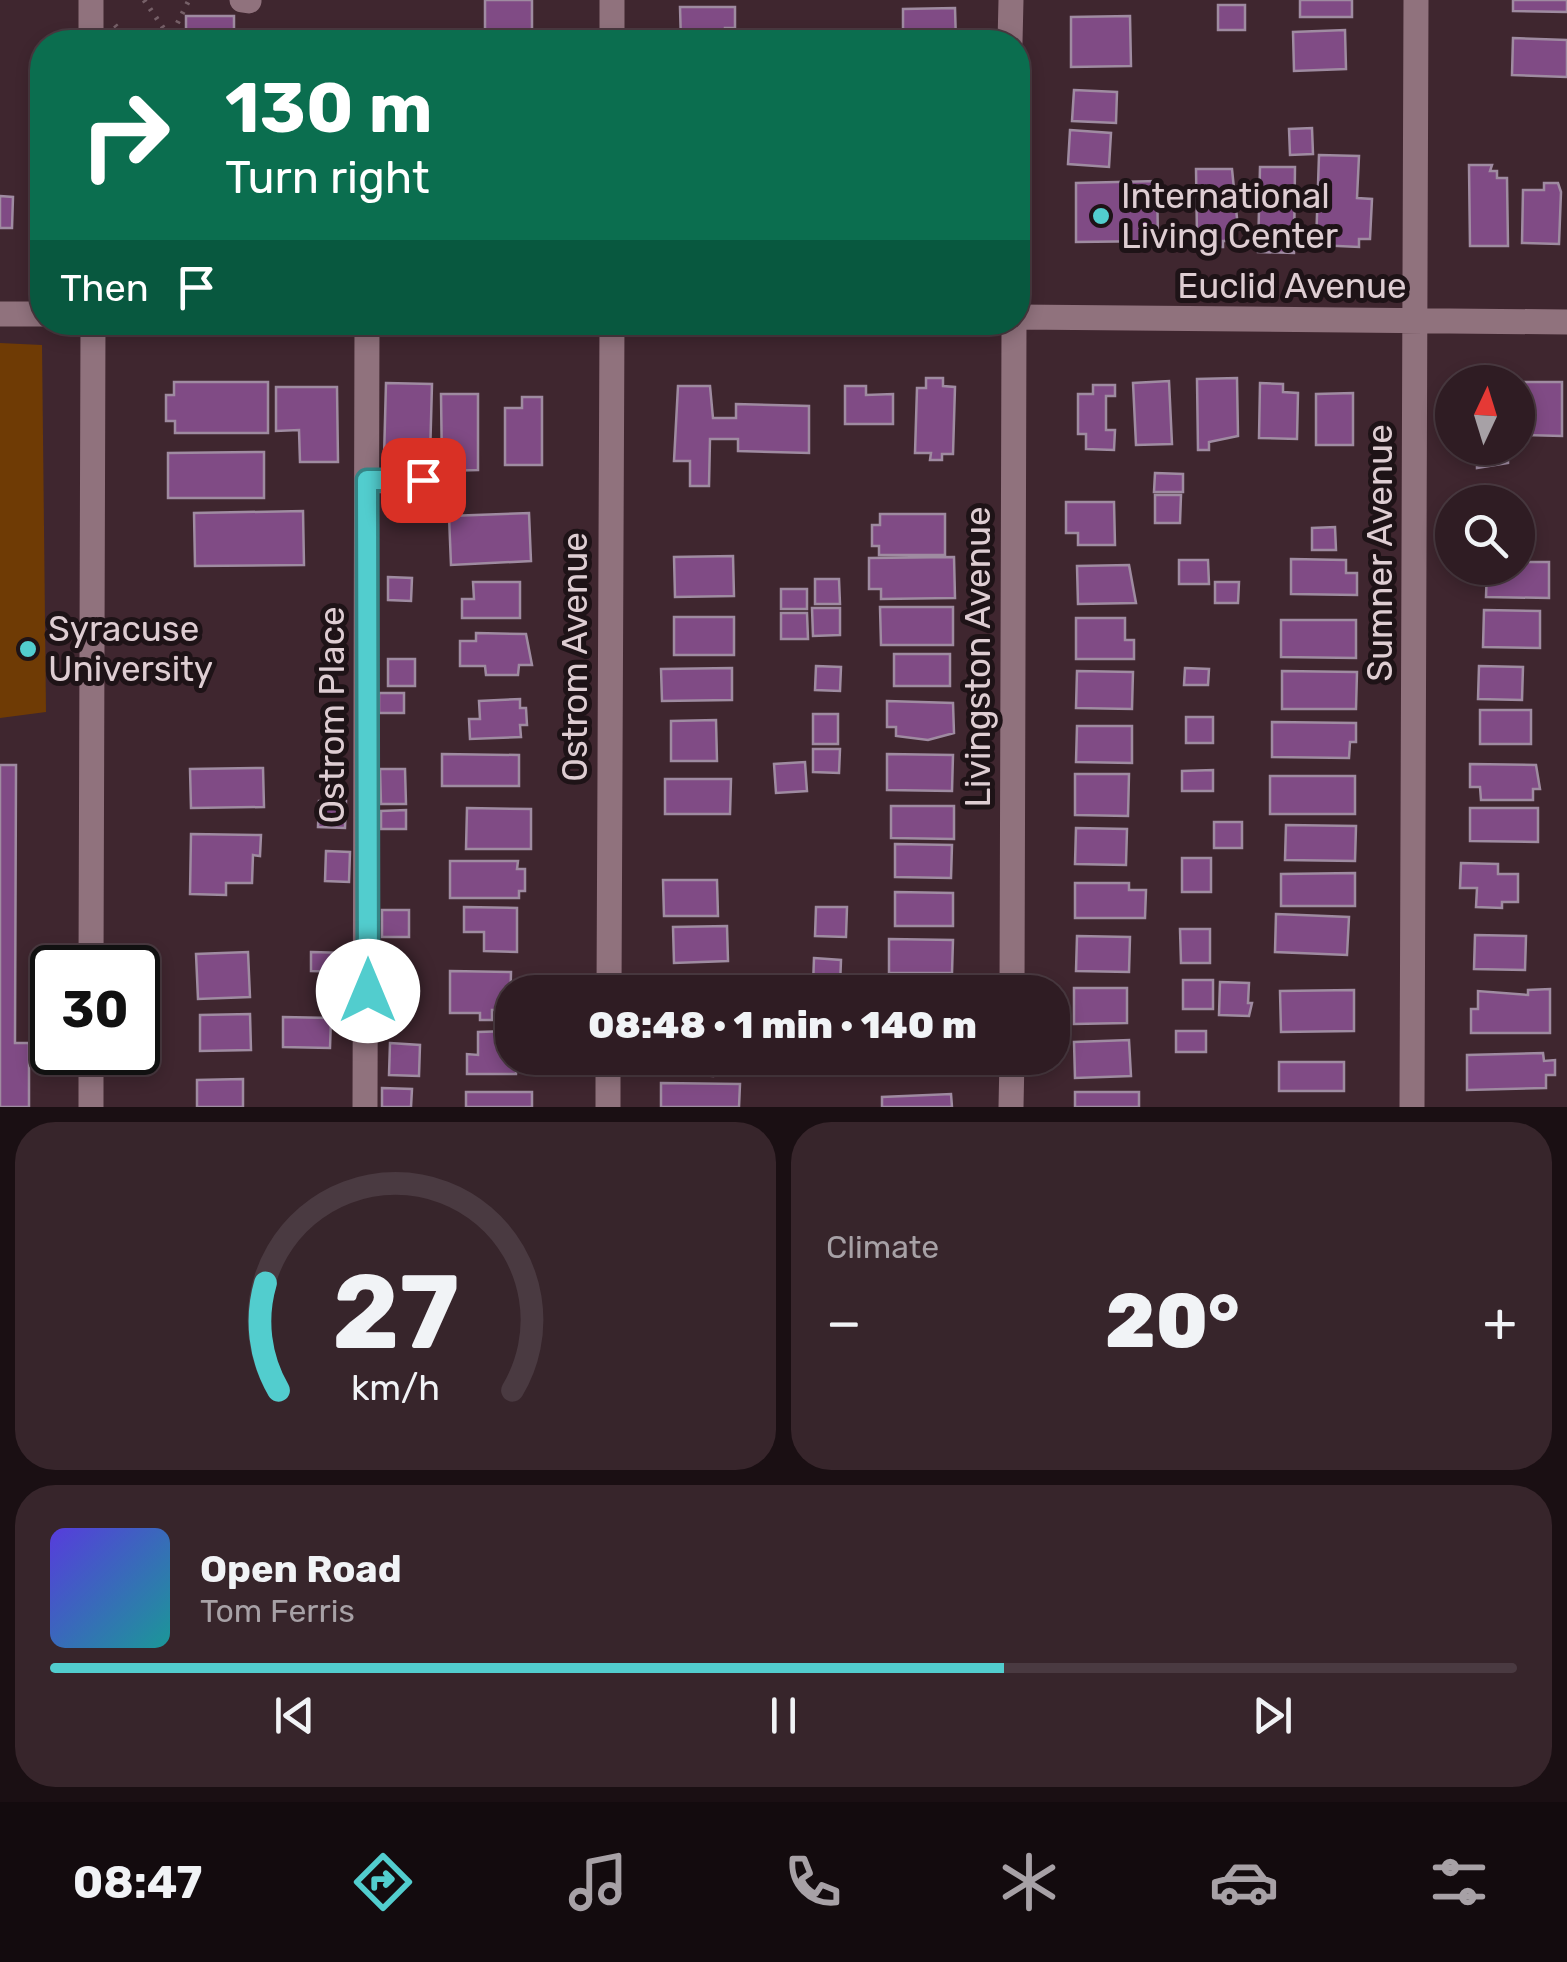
<!DOCTYPE html>
<meta charset="utf-8">
<style>
:root{--surface:#2f1c23;--page:#37252b;--text:#f1f3f6;--muted:#a7a1a6;--line:#4a3a41;--accent:#52cdce}
body{margin:0;font-family:Rubik,sans-serif;background:var(--page);color:var(--text);height:100vh;display:flex;flex-direction:column;font-size:38px;white-space:nowrap}
*{box-sizing:border-box;margin:0}
p{font-size:32px;color:var(--muted)}
.icon{flex:none;width:55px;height:55px;fill:none;stroke:currentColor;stroke-width:2;stroke-linecap:round;stroke-linejoin:round}
.map{position:relative;height:1107px;overflow:hidden}
.drawer{display:flex;flex-direction:column;gap:15px;padding:15px;background:#1a0f13;flex:1}
.drawer>*{flex:none}
.banner{position:absolute;left:30px;top:30px;width:1000px;height:305px;border-radius:40px;box-shadow:0 5px 15px #0003,0 0 0 2px var(--line);background:#0b6e4f;color:#fff;overflow:hidden}
.needle{width:65px;rotate:4deg}
.tools{position:absolute;left:1435px;top:365px;display:grid;gap:20px}
.tools a{display:grid;place-items:center;width:100px;height:100px;border-radius:50%;background:var(--surface);box-shadow:0 5px 15px #0003,0 0 0 2px var(--line);font-size:50px}
.speed{position:absolute;left:30px;top:945px;display:flex;gap:20px;font-size:50px;font-weight:700;text-align:center}
.speed>*{display:grid;place-content:center;width:130px;height:130px;border-radius:50%;background:var(--surface);box-shadow:0 5px 15px #0003,0 0 0 2px var(--line);line-height:1}
.speed .limit{border:5px solid #111;border-radius:15px;background:#fff;color:#111}
.pin{position:absolute;display:grid;place-items:center;width:85px;height:85px;color:#fff;margin:-42px;border-radius:20px;box-shadow:0 5px 15px #0006}
.me{position:absolute;width:110px;margin:-55px;rotate:0deg;stroke-linejoin:round;filter:drop-shadow(0 0 8px #0008)}
.turn{display:flex;align-items:center;gap:35px;height:210px;padding:0 30px;font-size:45px}
.turn .icon{width:130px;height:130px;stroke-width:2.5}
.turn b{display:block;font-size:70px;line-height:85px}
.then{display:flex;align-items:center;height:95px;padding:0 30px;background:#0003;gap:20px;font-size:38px}
.big{font-size:75px;font-weight:800;line-height:1.1}
.drawer .card{flex:1;display:flex;flex-direction:column;justify-content:center;gap:15px;min-width:0;padding:0 35px;border-radius:40px;background:var(--page)}
.drawer .dial{align-items:center;gap:0}
.dial svg{height:260px;overflow:visible;fill:none;stroke:var(--line);stroke-width:7;stroke-linecap:round;text-anchor:middle}
.dial text{fill:var(--text);stroke:none}
.song{display:flex;align-items:center;gap:30px}
.cover{width:120px;height:120px;border-radius:15px;background:linear-gradient(135deg,hsl(250 70% 55%),hsl(180 70% 35%))}
.played{height:10px;border-radius:5px;background:linear-gradient(90deg,var(--accent) 65%,var(--line) 65%)}
.keys{display:flex;justify-content:space-around;direction:ltr}
.heat{display:flex;justify-content:space-between;align-items:center;font-size:55px;direction:ltr}
.drawer .tiles{flex:1;display:grid;gap:15px;grid-template-columns:1fr 1fr}
.card:last-child{grid-column:span 2}
.trip{position:absolute;left:495px;top:975px;width:575px;height:100px;border-radius:40px;background:var(--surface);box-shadow:0 5px 15px #0003,0 0 0 2px var(--line);font-weight:800;line-height:100px;text-align:center}
.menu{display:flex;height:160px;justify-content:space-around;align-items:center;background:#130b0e;color:var(--muted)}
.menu .icon{width:70px;height:70px}
.menu .active{color:var(--accent)}
.menu b{font-size:45px;color:var(--text)}
.map>svg:first-child{display:block}
.green{fill:#6f3b05}
.building{fill:#804b85;stroke:#9f8ba1;stroke-width:2.5}
.lines{fill:none;stroke-linecap:round;stroke-linejoin:round}
.path{stroke:#766068;stroke-width:5;stroke-dasharray:2.5 8;stroke-linecap:butt}
.minor{stroke:#90727d;stroke-width:25}
.route-casing{stroke:#358586;stroke-width:25}
.route{stroke:#52cdce;stroke-width:18}
.poi-dot{fill:#52cdce;stroke:#1e1317;stroke-width:4}
.labels{text-anchor:middle;dominant-baseline:central;stroke-width:10;stroke-linejoin:round;paint-order:stroke}
.poi-label{font-size:35px;fill:#decdd2;stroke:#1e1317;text-anchor:start}
.street-label{font-size:35px;fill:#decdd2;stroke:#1e1317}
</style>
<div class="map">
<svg width="1567" height="1107" viewBox="0 0 1567 1107">
<rect width="100%" height="100%" fill="#3f262f"/>
<path class="green" d="M0,343L42,345L46,712L0,718Z"/>
<path class="building" d="M485,0H532V42H485Z
M1300,0H1352V17H1300Z
M1513,0H1567V12L1513,11Z
M1218,5H1245V30H1218Z
M680,7H735V28H725V42H681Z
M955,8L956,42H903V9Z
M186,16H234V42H186Z
M1130,16L1131,66L1071,67V17Z
M1345,30L1346,69L1294,71L1293,32Z
M1513,38L1567,40V77L1512,75Z
M1074,90L1117,92L1116,123L1072,121Z
M1312,128L1313,154L1290,155L1289,129Z
M1070,130L1111,133L1109,167L1068,164Z
M1319,155L1359,156L1357,198L1372,199L1370,239H1359V247L1316,245Z
M1469,165H1492L1490,171H1497V178H1507L1508,246H1470Z
M1260,167H1295L1294,253L1258,252Z
M1196,169H1232L1238,228H1231L1232,241H1223V247H1206L1205,237H1197Z
M1157,181L1158,241L1076,242V183Z
M1544,183H1558L1561,192L1559,244L1522,243L1523,190H1544Z
M0,196L13,197L12,228H0Z
M926,378H943V386L955,387L953,454H942V460H930L931,453H915L917,388H926Z
M1237,378L1238,436L1209,442V450H1198L1197,379Z
M1169,381L1172,444L1136,445L1133,383Z
M174,382H268V433H175V421H166V395H174Z
M1523,382H1562V436L1523,435Z
M386,383L432,384L430,458H384Z
M1260,383L1283,384V392L1298,393L1297,439L1259,438Z
M1093,385H1115V396H1106V430H1115L1114,450L1086,449V434H1078V394H1093Z
M678,386H710L713,418H736V404L809,406V453L738,451V439H710L709,486H690V461H674Z
M845,386H866V395L893,394V424H845Z
M276,387H337L338,462H300L299,430L276,431Z
M1353,393V445H1316V394Z
M441,394H478V470L442,471Z
M522,397H542V465H505V408H522Z
M1472,448H1508V463L1477,468V461L1472,462Z
M264,452V498H168V453Z
M1155,473L1183,474V492H1154Z
M1155,495H1181L1180,523H1155Z
M1066,502H1114L1115,545H1078V533H1066Z
M303,511L304,565L195,566L194,513Z
M1518,511H1528V551H1518Z
M529,513L531,561L451,565L449,516Z
M880,514H945V555H879V546H872V525H880Z
M1335,527L1336,550H1312V528Z
M733,556L734,596L675,597L674,557Z
M954,557L955,598L881,599V589H869V558Z
M1291,559L1346,560V573H1357V595L1291,594Z
M1179,560H1208L1209,584H1179Z
M1518,562H1549V598L1486,597L1487,568H1518Z
M1129,565L1136,603L1078,604L1077,566Z
M388,577L412,578L411,601L388,600Z
M815,579H839L840,604H815Z
M473,582H520V618H462V599H474Z
M1215,582H1239L1238,603H1215Z
M781,589H807V609H781Z
M880,607H953V645H881Z
M812,608H840V635L813,636Z
M1484,610L1540,611V648L1483,647Z
M781,613H807L808,639H781Z
M674,617H734V655H674Z
M1076,618H1125V640H1134V659H1076Z
M1281,620H1356V658L1281,657Z
M476,633L526,634L532,665H519L518,675H486L485,666H460V641H476Z
M894,654H950V686H894Z
M388,659H415V686H388Z
M816,666L841,667L840,691L815,690Z
M1479,666L1523,667L1522,700L1478,699Z
M732,668V700L662,701L661,669Z
M1185,668L1209,669L1208,685H1184Z
M1077,671L1133,672L1132,709L1076,708Z
M1282,671L1357,672L1356,709H1282Z
M379,693H404V713H379Z
M520,699V708H526L527,725H520L521,737L470,739L469,719H480L479,701Z
M887,701L953,703L954,733L928,740L896,736V727H887Z
M1480,710H1531V744H1480Z
M813,714H838V744H813Z
M1186,717H1213V743H1186Z
M716,720L717,761H671V721Z
M1272,722L1356,723V742H1350L1349,758L1272,757Z
M1077,726H1132V763L1076,762Z
M813,749H840L839,773L813,772Z
M442,754L519,755V786H442Z
M887,754L953,755L952,791L887,790Z
M805,762L807,791L776,793L774,764Z
M1470,764L1536,765L1540,789H1533V800H1481L1480,787H1470Z
M0,765H16L15,1043H29V1107H0Z
M263,768L264,807L191,808L190,769Z
M380,769H405L406,804H381Z
M1213,770V791H1182V771Z
M1075,774H1129L1128,816L1075,815Z
M1270,776H1355V814H1270Z
M665,779H731L730,814H665Z
M319,801H346L345,828L318,827Z
M891,806H954V839L891,838Z
M467,808L531,809V849H466Z
M1470,808H1538V842L1470,841Z
M406,810V829H381V811Z
M1214,822H1242V848H1214Z
M1286,825L1356,826L1355,861L1285,860Z
M1076,828L1127,829L1126,865L1075,864Z
M191,834L261,835L260,856L253,855L252,883H226V895L190,894Z
M895,844L952,845L951,878L895,877Z
M326,851L350,852L349,882L325,881Z
M1182,858H1211V892H1182Z
M450,861H518L517,869H525V891H519V898H450Z
M1461,863L1498,864V874H1518V902H1502V908L1476,907L1477,888H1460Z
M1355,873V906H1281V874Z
M663,880H717L718,916H664Z
M1075,883H1129V890H1146L1145,918H1075Z
M895,892L953,893V926H895Z
M464,907L517,908V952L484,951V932H464Z
M816,907H847L846,937L815,936Z
M382,910H409V937H382Z
M1276,914L1349,917L1347,955L1275,952Z
M727,926L728,961L674,963L673,927Z
M1180,929H1210V963H1181Z
M1475,935L1526,936L1525,970L1474,969Z
M1077,936L1130,937L1129,972L1076,971Z
M889,939L953,940L952,973H889Z
M248,952L250,997L198,999L196,954Z
M311,952L347,953V972L311,971Z
M814,958L841,960L840,986L813,985Z
M378,964H405L406,990L379,991Z
M450,971L511,972L510,1010H492V1020H480V1013H450Z
M1183,980H1213V1009H1183Z
M673,981H731V992H673Z
M1220,982L1249,983L1248,1003H1252L1249,1016L1219,1015Z
M1074,988H1127V1023L1074,1024Z
M1550,989V1033H1471V1009H1478V991L1528,995V990Z
M1354,990V1031L1281,1032L1280,991Z
M250,1014L251,1050L200,1051V1015Z
M283,1017L331,1018L330,1048L283,1047Z
M512,1031V1058H524L517,1059L516,1074H467V1054L478,1055V1032Z
M1176,1031H1206V1052H1176Z
M1129,1040L1131,1076L1075,1078L1074,1042Z
M390,1043L420,1045L419,1076L389,1075Z
M1543,1053L1544,1061L1555,1060V1075H1546V1088L1467,1090V1055Z
M664,1058H714L713,1076L663,1073Z
M901,1058H941V1075H901Z
M1279,1062H1344V1091H1279Z
M243,1079V1107H197V1080Z
M661,1083L740,1084L739,1107H661Z
M382,1088L412,1089L411,1107H382Z
M466,1092H532V1107H466Z
M1075,1092H1139V1107H1075Z
M951,1094L952,1107H882V1097Z"/>
<g class="lines">
<path class="path" d="M144,0L173,42
M115,25L129,42
M168,42L189,0"/>
<path class="minor" d="M91,0V42
M242,0L249,1
M612,0V42
M1010,42L1011,0
M0,314H42
M1018,317L1567,322
M367,481L423,480
M91,968L93,322
M609,992L612,322
M1012,992L1014,322
M91,1107V1052
M365,1107L367,322
M608,1107V1058
M1011,1107L1012,1058
M1412,1107L1416,0"/>
</g>
<g class="lines">
<g class="route-casing">
<path id="route" d="M368,991L367,480H423"/>
</g>
<use href="#route" class="route"/>
</g>
<g class="poi-dot">
<circle cx="1101" cy="216" r="10"/>
<circle cx="28" cy="649" r="10"/>
</g>
<g class="labels">
<g class="poi-label">
<text x="1121" y="196">International<tspan x="1121" dy="40">Living Center</tspan></text>
<text x="48" y="629">Syracuse<tspan x="48" dy="40">University</tspan></text>
</g>
<g class="street-label">
<text x="1292" y="286">Euclid Avenue</text>
<text transform="translate(1380 553) rotate(-90)">Sumner Avenue</text>
<text transform="translate(575 657) rotate(-90)">Ostrom Avenue</text>
<text transform="translate(978 657) rotate(-90)">Livingston Avenue</text>
<text transform="translate(332 715) rotate(-90)">Ostrom Place</text>
</g>
</g>
</svg>
<div class="tools">
<a><svg class="needle" viewBox="-14 -14 28 28"><path d="M0-13l5 13h-10z" fill="#e53935"/><path d="M0 13l5-13h-10z" fill="#a7a1a6"/></svg></a>
<a><svg class="icon" aria-label="search" viewBox="0 0 24 24"><circle cx="10" cy="10" r="6"/><path d="M15 15l6 6"/></svg></a>
</div>
<div class="speed"><div class="limit">30</div></div>
<div class="pin" style="left:423px;top:480px;background:#d93025"><svg class="icon" aria-label="arrive" viewBox="0 0 24 24"><path d="M6 21V4h12l-3 4 3 4H6"/></svg></div>
<svg class="me" style="left:368px;top:991px" viewBox="-20 -20 40 40"><circle r="19" fill="#fff"/><path d="M0-13L10 11 0 6-10 11z" fill="#52cdce"/></svg>
<div class="trip">08:48 · 1 min · 140 m</div>
<div class="banner">
<div class="turn"><svg class="icon" aria-label="right" viewBox="0 0 24 24"><path d="M7 20v-9h11M14 6l5 5-5 5"/></svg><div><b>130 m</b>Turn right</div></div>
<div class="then">Then<svg class="icon" aria-label="arrive" viewBox="0 0 24 24"><path d="M6 21V4h12l-3 4 3 4H6"/></svg></div>
</div>
</div>
<section class="drawer">
<div class="tiles">
<div class="card dial"><svg viewBox="0 0 100 80">
<path d="M14 69A42 42 0 1 1 86 69"/>
<path d="M14 69A42 42 0 0 1 10 36" stroke="#52cdce"/>
<text x="50" y="56" font-size="32" font-weight="700">27</text>
<text x="50" y="72" font-size="11">km/h</text>
</svg></div>
<div class="card"><p>Climate</p>
<div class="heat"><a>−</a><b class="big">20°</b><a>+</a></div>
</div>
<div class="card">
<div class="song"><i class="cover"></i><div><b>Open Road</b><p>Tom Ferris</p></div></div>
<div class="played"></div>
<div class="keys"><svg class="icon" aria-label="previous" viewBox="0 0 24 24"><path d="M18 5L8 12l10 7zM5 5v14"/></svg><svg class="icon" aria-label="pause" viewBox="0 0 24 24"><path d="M8 5v14M16 5v14"/></svg><svg class="icon" aria-label="next" viewBox="0 0 24 24"><path d="M6 5l10 7-10 7zM19 5v14"/></svg></div>
</div>
</div>
</section>
<nav class="menu">
<b>08:47</b>
<svg class="icon active" aria-label="directions" viewBox="0 0 24 24"><path d="M12 3l9 9-9 9-9-9zM9 14v-3h6M13 9l2 2-2 2"/></svg>
<svg class="icon" aria-label="music" viewBox="0 0 24 24"><path d="M9 18V5l10-2v13"/><circle cx="6" cy="18" r="3"/><circle cx="16" cy="16" r="3"/></svg>
<svg class="icon" aria-label="phone" viewBox="0 0 24 24"><path d="M5 4h4l2 5-3 2q2 4 5 5l2-3 5 2v4C11 20 4 13 5 4z"/></svg>
<svg class="icon" aria-label="climate" viewBox="0 0 24 24"><path d="M12 3v18M4 7l16 10M4 17L20 7"/></svg>
<svg class="icon" aria-label="car" viewBox="0 0 24 24"><path d="M5 17H2v-5l4-1 3-4h7l3 4 3 1v5h-3M9 17h6M6 11h13"/><circle cx="7" cy="17" r="2"/><circle cx="17" cy="17" r="2"/></svg>
<svg class="icon" aria-label="filters" viewBox="0 0 24 24"><path d="M4 7h16M4 17h16"/><circle cx="9" cy="7" r="2"/><circle cx="15" cy="17" r="2"/></svg>
</nav>
